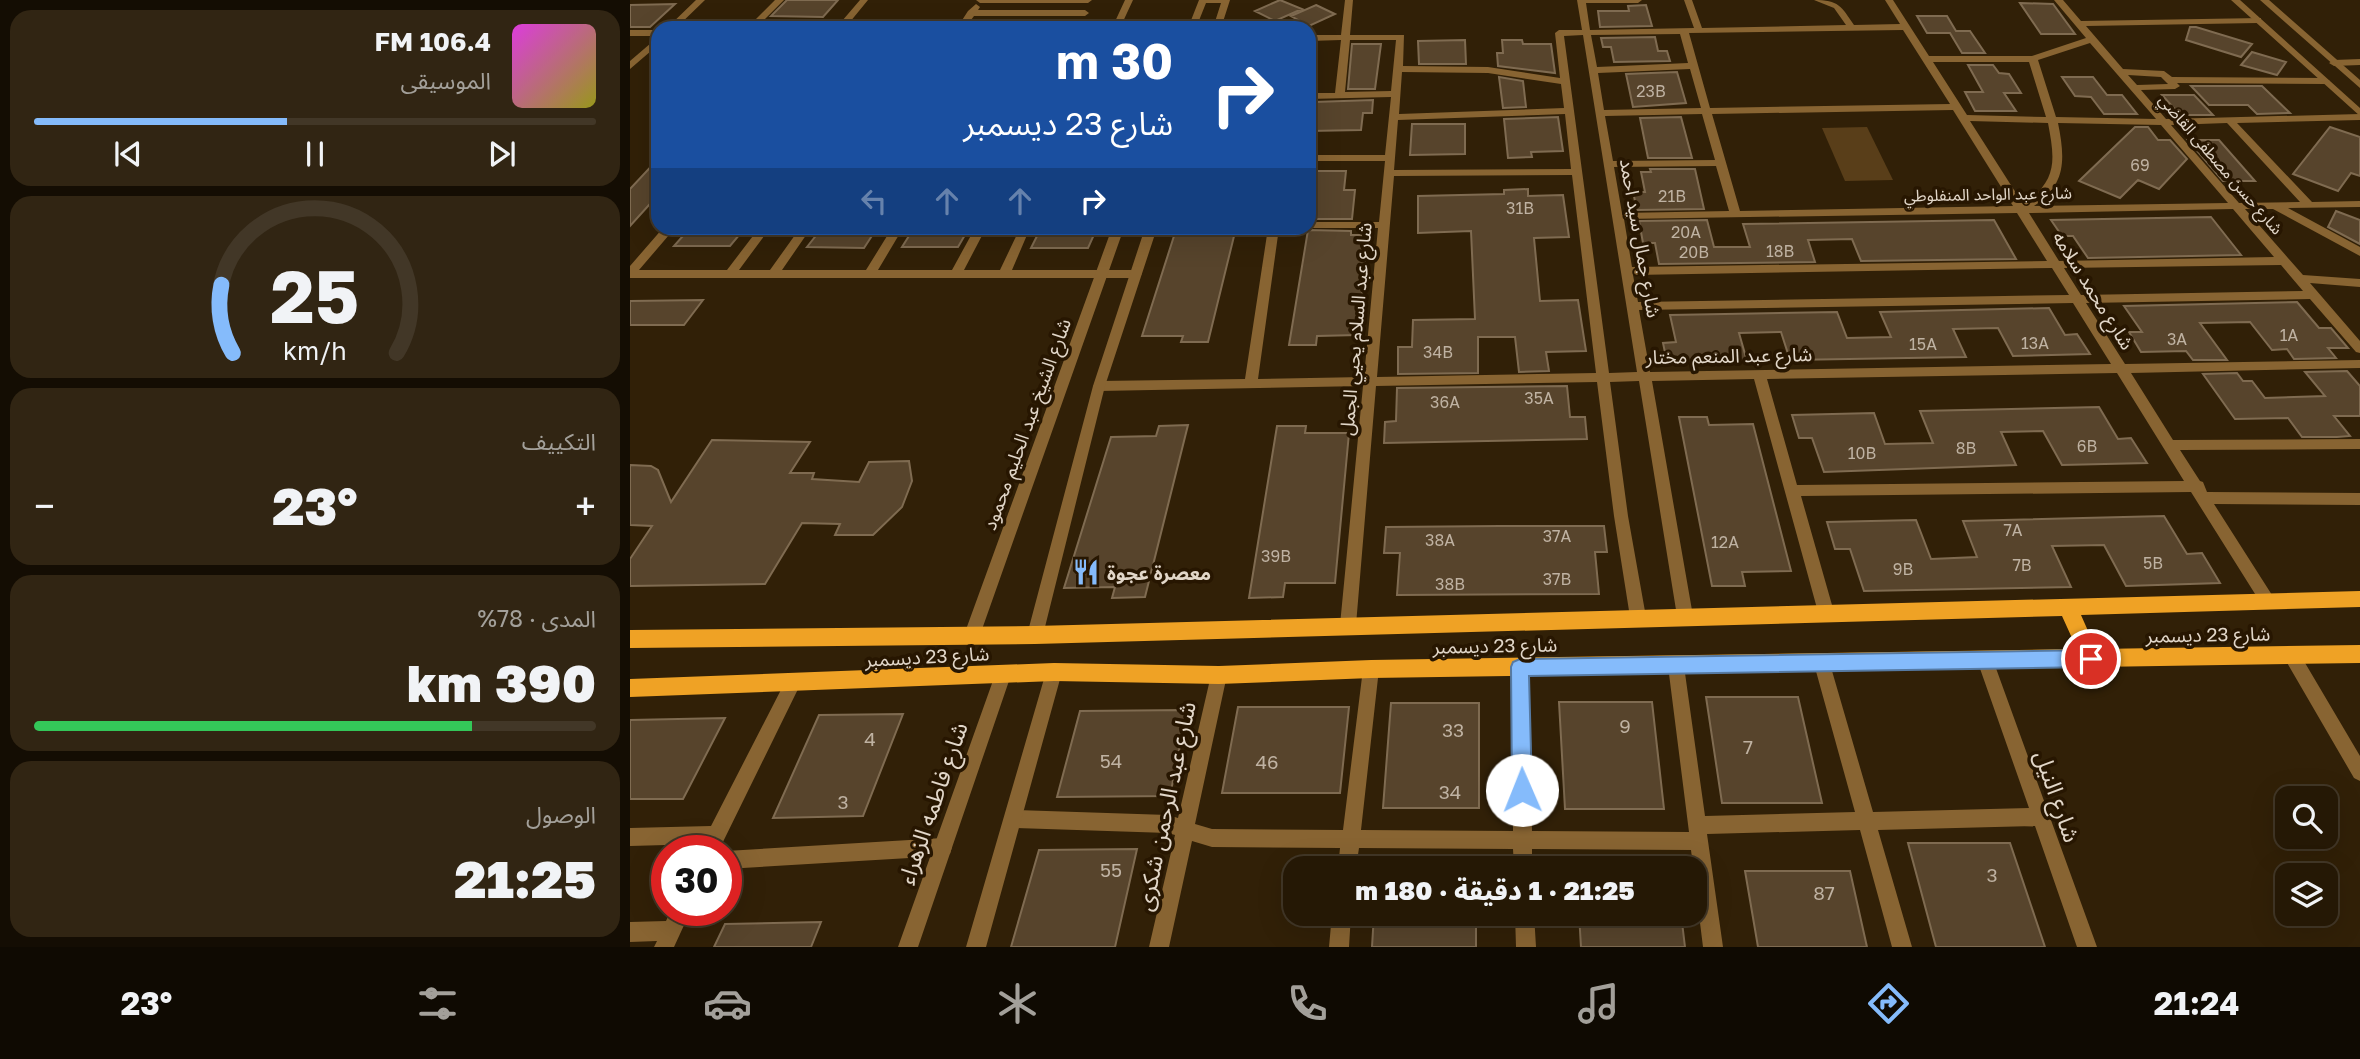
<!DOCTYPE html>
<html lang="ar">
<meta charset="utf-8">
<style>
:root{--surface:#251805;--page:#312513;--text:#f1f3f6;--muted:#a3a09a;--line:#423727;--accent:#85bbfb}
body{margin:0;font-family:"Golos Text","Noto Sans Arabic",sans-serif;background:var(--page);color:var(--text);direction:rtl;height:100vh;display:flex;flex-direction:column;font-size:26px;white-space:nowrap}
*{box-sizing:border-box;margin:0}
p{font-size:23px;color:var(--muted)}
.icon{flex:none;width:38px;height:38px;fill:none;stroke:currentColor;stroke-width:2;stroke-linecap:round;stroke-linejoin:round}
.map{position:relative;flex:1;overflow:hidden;direction:ltr}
.details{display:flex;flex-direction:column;gap:10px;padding:10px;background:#140d03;width:630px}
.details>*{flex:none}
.hud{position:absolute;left:21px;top:21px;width:665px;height:214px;border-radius:21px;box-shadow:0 7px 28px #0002,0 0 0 2px var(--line);direction:rtl;background:#1a4fa0;color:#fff;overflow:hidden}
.tools{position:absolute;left:1645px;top:786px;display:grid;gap:14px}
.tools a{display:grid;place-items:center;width:63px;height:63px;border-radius:14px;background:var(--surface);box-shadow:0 7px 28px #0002,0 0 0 2px var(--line);font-size:35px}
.speed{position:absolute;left:21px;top:835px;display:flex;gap:14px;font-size:35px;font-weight:700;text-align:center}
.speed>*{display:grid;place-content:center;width:91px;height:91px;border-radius:50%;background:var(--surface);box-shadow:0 7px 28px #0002,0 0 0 2px var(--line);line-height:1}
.speed .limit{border:10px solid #d22;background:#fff;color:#111}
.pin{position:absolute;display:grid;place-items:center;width:60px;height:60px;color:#fff;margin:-30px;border:4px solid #fff;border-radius:50%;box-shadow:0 2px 7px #0007}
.me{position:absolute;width:77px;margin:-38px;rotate:359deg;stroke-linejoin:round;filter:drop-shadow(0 0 5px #0008)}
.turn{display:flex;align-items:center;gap:24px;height:147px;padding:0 28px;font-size:32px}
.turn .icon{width:91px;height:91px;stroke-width:2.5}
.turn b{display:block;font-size:49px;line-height:60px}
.lanes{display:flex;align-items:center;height:66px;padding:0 28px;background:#0003;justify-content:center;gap:35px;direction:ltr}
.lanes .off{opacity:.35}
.big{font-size:52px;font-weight:800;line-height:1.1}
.details .widget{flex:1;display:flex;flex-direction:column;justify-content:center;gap:10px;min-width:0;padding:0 24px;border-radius:21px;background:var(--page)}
.details .dial{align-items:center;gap:0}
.dial svg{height:182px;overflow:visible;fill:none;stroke:var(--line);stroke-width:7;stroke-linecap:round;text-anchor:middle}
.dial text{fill:var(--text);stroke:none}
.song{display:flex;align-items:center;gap:21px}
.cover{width:84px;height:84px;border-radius:10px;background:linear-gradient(135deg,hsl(300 70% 55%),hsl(60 70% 35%))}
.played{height:7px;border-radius:4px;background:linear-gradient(90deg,var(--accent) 45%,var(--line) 45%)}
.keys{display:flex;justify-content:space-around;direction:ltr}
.heat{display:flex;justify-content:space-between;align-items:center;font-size:38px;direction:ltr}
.charge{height:10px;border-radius:5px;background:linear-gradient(90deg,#34c759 78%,var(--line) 0)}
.trip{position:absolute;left:653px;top:856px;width:424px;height:70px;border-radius:21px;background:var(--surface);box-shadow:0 7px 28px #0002,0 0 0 2px var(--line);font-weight:800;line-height:70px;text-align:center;direction:rtl}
.dock{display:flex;height:112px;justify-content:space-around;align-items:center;background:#0f0a02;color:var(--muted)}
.dock .icon{width:49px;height:49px}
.dock .selected{color:var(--accent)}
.dock b{font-size:32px;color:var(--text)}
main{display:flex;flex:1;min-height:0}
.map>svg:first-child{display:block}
.green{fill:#593e19}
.building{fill:#57442c;stroke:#7f6b51;stroke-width:2}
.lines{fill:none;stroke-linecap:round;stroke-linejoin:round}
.minor{fill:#886432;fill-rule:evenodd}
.tertiary{fill:#886432;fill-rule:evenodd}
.primary{fill:#efa225;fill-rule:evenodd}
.route{fill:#85bbfb;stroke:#567aa3;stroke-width:2}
.labels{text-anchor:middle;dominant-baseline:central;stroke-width:7;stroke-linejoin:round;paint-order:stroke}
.number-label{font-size:16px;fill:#bfb2a2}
.far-street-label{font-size:16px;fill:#e2d7c9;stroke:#271601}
.street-label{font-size:19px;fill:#e2d7c9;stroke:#271601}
.poi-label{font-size:19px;font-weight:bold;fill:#e2d7c9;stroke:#271601;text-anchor:start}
.near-number-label{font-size:19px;fill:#bfb2a2}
.near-street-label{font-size:23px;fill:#e2d7c9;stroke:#271601}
</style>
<main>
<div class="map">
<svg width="1730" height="947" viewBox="0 0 1730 947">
<rect width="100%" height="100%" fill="#312007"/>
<path class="green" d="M1237,127L1263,180L1215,181L1192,128Z"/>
<path class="building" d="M208,0L193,17L141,16L157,0Z
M650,0L672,9L645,21L625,11Z
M1390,3L1423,4L1445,34H1411Z
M45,4L20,27H0V5Z
M686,5L705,14L679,26L661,16Z
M1016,5L1022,26L970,27L968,11H999L998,6Z
M1287,16H1317L1326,31H1340L1355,53H1332L1320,33H1297Z
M1560,27H1566L1622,44L1611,57L1556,40Z
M1025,37L1028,51H1037L1040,61L984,62L981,47H973L971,38Z
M835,40L836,64H789L788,41Z
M872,40H892L893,44H921L925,73L868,66L867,53H873Z
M722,44H751L745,89H718Z
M1622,52L1656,62L1647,75L1611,65Z
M1338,65H1363L1369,73L1379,74L1391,93H1374L1386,111H1345L1335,92H1353Z
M1047,72L1056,103L1003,107L996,74Z
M869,77L893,81L896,107L873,108Z
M1432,77H1463L1477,95H1492L1507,114H1474L1461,97L1445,96Z
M1561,86H1632L1660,113L1627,114L1618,105H1579Z
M1532,95H1564L1583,115H1550Z
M743,100L742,113H733L731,130L679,131L684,102Z
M928,117L933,151L901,152L902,157L878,158L874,119Z
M1051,117L1062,158H1018L1010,118Z
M782,124H835V154L780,155Z
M1505,127H1518L1528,140H1540L1557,159L1529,189L1508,180L1490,198L1449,181Z
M1700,127L1730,137V176L1721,173L1708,191L1663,174Z
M1558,140H1589L1625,181H1593Z
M28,159V195L0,226V189Z
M1020,169H1065L1074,209L1007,210L1003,192H1015L1011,172H1021Z
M679,171H716L714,190H725L722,219H680Z
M898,189V196L933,195L939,237L904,238L910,301L948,300L956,351L916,352L919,371L889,372L885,337H848V373L768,374V347H782L783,320L845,319L841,231L788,233V196L874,194V190Z
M1706,211L1730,220V244L1698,227Z
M1581,217L1611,255L1458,258L1443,236H1432L1421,220Z
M1077,220L1084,247H1120L1113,224L1364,220L1386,259L1231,261L1222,239L1178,240L1185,262L1029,264L1025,243H1013L1009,221Z
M60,228H115L100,246H44Z
M192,228H247L234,248L177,247Z
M284,228H339L328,247H272Z
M411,228H467L458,248H401Z
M582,228H606L578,342H551L553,336H512L544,236H580Z
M678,230L721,231V235H738L728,335L687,336L686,345H659Z
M73,300L54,325H0V301Z
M1667,302L1689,328H1701L1718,348H1698L1706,358L1664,359L1657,349L1642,350L1620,322L1570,323L1597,360H1563L1556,351L1511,352L1499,332H1512L1494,306Z
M1419,308L1435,335L1447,334L1460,354L1383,356L1368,328L1323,329L1336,357L1160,360L1151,332L1109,333L1117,361L1037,362L1033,343L1046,342L1040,315L1207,312L1217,338L1261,337L1250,312Z
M1717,371L1730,386V416H1704L1720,436L1707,437H1672L1658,418L1605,419L1573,374L1607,373L1613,381H1622L1635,398L1695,396L1675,372Z
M937,386L940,417H955L957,439L754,443L755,422L766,421L767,388Z
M1469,407L1488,439L1501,438L1517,463L1432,465L1413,431L1371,432L1386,465L1194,472L1182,438H1169L1162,415L1244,413L1255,444L1303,443L1290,411Z
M1049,417H1077L1079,425L1123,424L1161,571L1112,572L1115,586H1082Z
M558,425L515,597L482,598L485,587L434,588L481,437L526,436L529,426Z
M647,426H676L675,433H719L705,583H655L653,597L619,598Z
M82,440L180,442L160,473H184L182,479L229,482L239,462L279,461L282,481L272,507L243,535H205L210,524L172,523L135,584L0,586V559L22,526L0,525V465L21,466L28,470L41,502Z
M1534,516L1557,554L1572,553L1590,583L1496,586L1474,545L1422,546L1441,587L1234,591L1220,549H1205L1197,522L1286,520L1301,559L1347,557L1333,521Z
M870,526H974L977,552H965L969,594L767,595L770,553H754L756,527Z
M1076,697H1168L1192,803H1092Z
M929,702H1022L1034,809H935Z
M761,703H849V808H753Z
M608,707H719L710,793H592Z
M557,710L540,796L427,797L450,711Z
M273,714L233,816L143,818L189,715Z
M95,718L53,799H0V720Z
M1278,843H1380L1415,947H1306Z
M507,849L485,947H381L409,850Z
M1115,871H1220L1237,947H1128Z
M744,914H846V947H742Z
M949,914H1051L1055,947H951Z
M191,922L181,947H84L95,924Z"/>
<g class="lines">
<path class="minor" d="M66,0H75L46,28H37Z
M145,0H154L126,28H117Z
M230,0H238L215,28H206Z
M346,0H462L458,3H350Z
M495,0H503L490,28H482Z
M715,0H723L720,35H774L773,66L858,67L930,78L925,33L929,30H952L947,0H1012L1008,3H956L960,30L1064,28L1054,0H1062L1072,28L1216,25L1204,8L1184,0C1209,0 1211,6 1224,25L1270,24L1255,0H1263L1299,56H1402L1456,38L1424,0H1433L1451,21L1631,18V22L1628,23L1456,26L1493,69L1534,71L1542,77L1695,78L1700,81L1695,84L1547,83L1550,86L1545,89L1511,90L1536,119L1730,114V120L1607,123L1682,202L1730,201V207L1658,208L1730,247V256L1643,209H1615L1673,275L1730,279V287L1680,283L1730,341V353L1726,352L1680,299L1456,303L1495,364L1730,360V368L1501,373L1543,440L1730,439V449L1550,450L1570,481L1573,482L1577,492L1730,493V505L1584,504L1642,595L1645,600L1642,605L1637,607L1632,605L1561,492L1171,496L1204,612L1202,617L1196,619L1190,617L1188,612L1124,379L1022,381L1063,616L1061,621L1055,623L1049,621L1047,616L1009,381L980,382L998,516L1016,617L1014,622L1008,624L1002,622L1000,617L984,516L967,382L746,386L726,625L724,630L718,632L712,630L710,625L733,386L469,391L463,386L469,381L615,379L638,228H649L628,379L734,377L748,228H676H679V222H749L755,161H679V155H755L761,97L679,99V93H705L711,40L679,41V35H711ZM1273,30L1320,104L1080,108L1059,33ZM1050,34L1058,63L967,67L961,35ZM953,35L1007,372L979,373L934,36ZM720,40H766L761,91L715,92ZM1460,43L1526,119L1426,117L1408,60ZM1303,62H1399L1416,117L1337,115ZM1060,69L1071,108L974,110L968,73ZM772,72L858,73L931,84L934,108L769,114ZM1498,75L1531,77L1538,84L1507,85ZM1323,110L1383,206L1110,211L1082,114ZM935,114L941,169L764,170L768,120ZM1072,114L1085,160L983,161L975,116ZM1340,121L1418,123C1425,160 1428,181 1393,204ZM1428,123L1531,125L1598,203L1404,206C1437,184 1435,158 1428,123ZM1597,123L1598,124L1670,202L1609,203L1541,125ZM1086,166L1099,211L992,213L984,167ZM942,175L966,373L747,377L764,176ZM1603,209L1644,257L1429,261L1399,213ZM1387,213L1417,261L1002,267L994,219ZM1651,265L1673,291L1451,295L1434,268ZM1422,268L1439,295L1008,302L1003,275ZM1443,303L1481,364L1020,372L1009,310ZM1487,373L1554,481L1167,485L1137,379Z
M346,4L350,7L348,10H455L459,13L455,16H344L335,28H327L338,11Z
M0,30H28V36H0Z
M28,37V45L0,69V61Z
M1730,59V65L1704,66L1699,63L1704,60Z
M33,228H45L9,270H97L129,228H140L109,270H140L170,228H181L152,270H236L262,228H273L248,270H322L345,228H356L334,270H370L390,228H400L382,270H506L512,274L506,278H0V266Z
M1662,649L1668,651L1730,756V781L1724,778L1656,661L1654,656L1656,651Z
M1355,653L1361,655L1363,660L1467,947H1447L1405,826L1248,830L1282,947H1262L1230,830L1077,834L1093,947H1073L1061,850L902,849V868H884L883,849L729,848L726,868H708L710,848L582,847L562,841L539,947H519L545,835L538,833L383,828L377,825L374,819L377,813L383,810L538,815L548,818L581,675L583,670L589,668L595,670L597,675L565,824L582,829L713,830L733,669L735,664L741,662L747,664L749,669L731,830L883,831L882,668L884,663L890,661L896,663L898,668L902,831L1059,832L1038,666L1040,661L1046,659L1052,661L1054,666L1075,816L1225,812L1184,664L1186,659L1192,657L1198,659L1200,664L1243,812L1399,808L1347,660L1349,655Z
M162,677L168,680L170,685L89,850H70L72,844L0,846V828L81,826L156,680Z
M313,838L320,840L322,847L320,854L313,856L96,869V851Z
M41,910H61L44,947H24L27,941L0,942V922L36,921Z
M702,914H721L719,947H699Z
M885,914H904L906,947H886Z"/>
<path class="tertiary" d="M569,0H600L591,28H583L591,3H576L566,28H558Z
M1601,0H1610L1730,108V116Z
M1630,0H1639L1730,80V88Z
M482,228H494L350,635L348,640L342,642L336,640L334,635Z
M515,228H527L475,386L413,635L411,640L405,642L399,640L397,635L463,386Z
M424,665L430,667L432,672L356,947H336L416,672L418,667Z
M373,668L379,670L381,675L288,947H268L365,675L367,670Z"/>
<path class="primary" d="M1730,591V607L1451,615L1466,649L1730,645V663L741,678L589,684L424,681L0,697V679L424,663L589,666L741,660L1447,649L1432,616L405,644L0,648V630L405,626Z"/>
</g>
<path class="route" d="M1461,650L1467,653L1470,659L1467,665L1461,667L899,676L902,790L899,797L892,800L885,797L882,790L881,667L883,662L890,659Z"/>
<defs>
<g id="restaurant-bare" transform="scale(2.1)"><path d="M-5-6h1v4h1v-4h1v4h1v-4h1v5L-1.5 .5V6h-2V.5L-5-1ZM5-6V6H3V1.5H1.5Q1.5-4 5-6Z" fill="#85bbfb" stroke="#271601" stroke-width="2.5" paint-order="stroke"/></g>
</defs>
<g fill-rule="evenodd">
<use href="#restaurant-bare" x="456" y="572"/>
</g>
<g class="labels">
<g class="number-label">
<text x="1021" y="91">23B</text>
<text x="1510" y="165">69</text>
<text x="1042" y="196">21B</text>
<text x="890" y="208">31B</text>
<text x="1056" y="232">20A</text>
<text x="1150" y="251">18B</text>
<text x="1064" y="252">20B</text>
<text x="1659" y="335">1A</text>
<text x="1547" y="339">3A</text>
<text x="1405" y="343">13A</text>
<text x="1293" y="344">15A</text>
<text x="808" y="352">34B</text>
<text x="909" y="398">35A</text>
<text x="815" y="402">36A</text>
<text x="1457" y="446">6B</text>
<text x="1336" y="448">8B</text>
<text x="1232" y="453">10B</text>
<text x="1383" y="530">7A</text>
<text x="927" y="536">37A</text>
<text x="810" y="540">38A</text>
<text x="1095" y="542">12A</text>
<text x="646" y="556">39B</text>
<text x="1523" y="563">5B</text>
<text x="1392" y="565">7B</text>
<text x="1273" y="569">9B</text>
<text x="927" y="579">37B</text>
<text x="820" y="584">38B</text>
</g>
<g class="far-street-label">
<text transform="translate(1591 164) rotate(49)">شارع حسن مصطفى القاضي</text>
<text transform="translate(1358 194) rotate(-1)">شارع عبد الواحد المنفلوطي</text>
</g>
<g class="street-label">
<text transform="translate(1011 238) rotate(80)">شارع جمال سيد احمد</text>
<text transform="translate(1464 290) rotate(58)">شارع محمد سلامه</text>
<text transform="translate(725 329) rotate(-85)">شارع عبد السلام يحيي الجمل</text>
<text transform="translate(1099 355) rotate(-1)">شارع عبد المنعم مختار</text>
<text transform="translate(396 424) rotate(-70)">شارع الشيخ عبد الحليم محمود</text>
<text transform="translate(1578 634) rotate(-1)">شارع 23 ديسمبر</text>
<text transform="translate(865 645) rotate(-1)">شارع 23 ديسمبر</text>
<text transform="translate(297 656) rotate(-3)">شارع 23 ديسمبر</text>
</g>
<g class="poi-label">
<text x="477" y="572">معصرة عجوة</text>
</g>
<g class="near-number-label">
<text x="995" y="725">9</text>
<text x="823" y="729">33</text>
<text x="240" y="738">4</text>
<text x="1118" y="746">7</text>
<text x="481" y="760">54</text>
<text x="637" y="761">46</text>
<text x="820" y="791">34</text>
<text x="213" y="801">3</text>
<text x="481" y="869">55</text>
<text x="1362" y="874">3</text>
<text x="1194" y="892">87</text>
</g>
<g class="near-street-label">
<text transform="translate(1428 796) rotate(71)">شارع النيل</text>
<text transform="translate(302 803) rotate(-71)">شارع فاطمه الزهراء</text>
<text transform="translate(535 806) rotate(-78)">شارع عبد الرحمن شكرى</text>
</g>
</g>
</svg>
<div class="tools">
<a><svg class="icon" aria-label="search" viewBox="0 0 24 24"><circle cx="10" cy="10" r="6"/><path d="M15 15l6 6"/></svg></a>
<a><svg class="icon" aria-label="layers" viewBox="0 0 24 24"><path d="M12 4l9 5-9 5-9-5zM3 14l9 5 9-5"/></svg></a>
</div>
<div class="speed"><div class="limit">30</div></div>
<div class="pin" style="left:1461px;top:659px;background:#d93025"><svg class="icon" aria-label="arrive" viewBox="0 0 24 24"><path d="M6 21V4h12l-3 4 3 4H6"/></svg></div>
<svg class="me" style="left:892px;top:790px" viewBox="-20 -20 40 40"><circle r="19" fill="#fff"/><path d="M0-13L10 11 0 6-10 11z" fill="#85bbfb"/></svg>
<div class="trip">21:25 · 1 دقيقة · 180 m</div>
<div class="hud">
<div class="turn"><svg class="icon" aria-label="right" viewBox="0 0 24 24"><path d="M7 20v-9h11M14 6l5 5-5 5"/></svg><div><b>30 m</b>شارع 23 ديسمبر</div></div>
<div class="lanes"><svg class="icon off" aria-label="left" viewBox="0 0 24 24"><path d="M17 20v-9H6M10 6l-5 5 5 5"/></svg><svg class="icon off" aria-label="ahead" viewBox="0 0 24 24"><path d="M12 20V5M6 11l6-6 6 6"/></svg><svg class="icon off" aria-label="ahead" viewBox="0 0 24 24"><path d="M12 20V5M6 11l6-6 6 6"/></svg><svg class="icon" aria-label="right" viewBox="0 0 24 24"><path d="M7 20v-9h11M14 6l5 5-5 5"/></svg></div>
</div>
</div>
<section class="details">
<div class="widget">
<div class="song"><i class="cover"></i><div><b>106.4 FM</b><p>الموسيقى</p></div></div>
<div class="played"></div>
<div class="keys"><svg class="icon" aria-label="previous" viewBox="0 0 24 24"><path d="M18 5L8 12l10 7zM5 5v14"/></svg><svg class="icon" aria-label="pause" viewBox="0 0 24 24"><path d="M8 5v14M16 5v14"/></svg><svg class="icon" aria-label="next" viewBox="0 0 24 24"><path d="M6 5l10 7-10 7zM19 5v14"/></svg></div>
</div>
<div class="widget dial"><svg viewBox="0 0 100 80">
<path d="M14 69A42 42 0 1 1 86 69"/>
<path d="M14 69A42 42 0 0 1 9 39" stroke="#85bbfb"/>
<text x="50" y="56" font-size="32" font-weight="700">25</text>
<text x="50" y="72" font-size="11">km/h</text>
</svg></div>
<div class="widget"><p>التكييف</p>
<div class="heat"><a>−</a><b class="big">23°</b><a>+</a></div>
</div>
<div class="widget"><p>المدى · 78%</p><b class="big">390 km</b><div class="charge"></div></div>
<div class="widget"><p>الوصول</p><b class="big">21:25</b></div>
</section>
</main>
<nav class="dock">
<b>21:24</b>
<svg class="icon selected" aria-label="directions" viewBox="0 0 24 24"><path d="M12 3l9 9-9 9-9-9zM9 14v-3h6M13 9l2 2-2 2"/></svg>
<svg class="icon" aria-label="music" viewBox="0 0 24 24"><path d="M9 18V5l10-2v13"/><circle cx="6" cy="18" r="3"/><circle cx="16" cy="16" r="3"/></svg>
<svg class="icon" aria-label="phone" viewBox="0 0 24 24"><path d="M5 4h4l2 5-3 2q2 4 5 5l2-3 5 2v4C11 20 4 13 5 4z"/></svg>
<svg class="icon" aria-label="climate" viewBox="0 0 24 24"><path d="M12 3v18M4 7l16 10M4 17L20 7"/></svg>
<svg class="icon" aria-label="car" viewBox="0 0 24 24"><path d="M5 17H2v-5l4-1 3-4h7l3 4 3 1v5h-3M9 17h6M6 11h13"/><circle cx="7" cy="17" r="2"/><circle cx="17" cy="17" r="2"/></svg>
<svg class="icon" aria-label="filters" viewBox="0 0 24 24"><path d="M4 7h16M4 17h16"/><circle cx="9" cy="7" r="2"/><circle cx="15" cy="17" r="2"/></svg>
<b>23°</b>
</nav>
